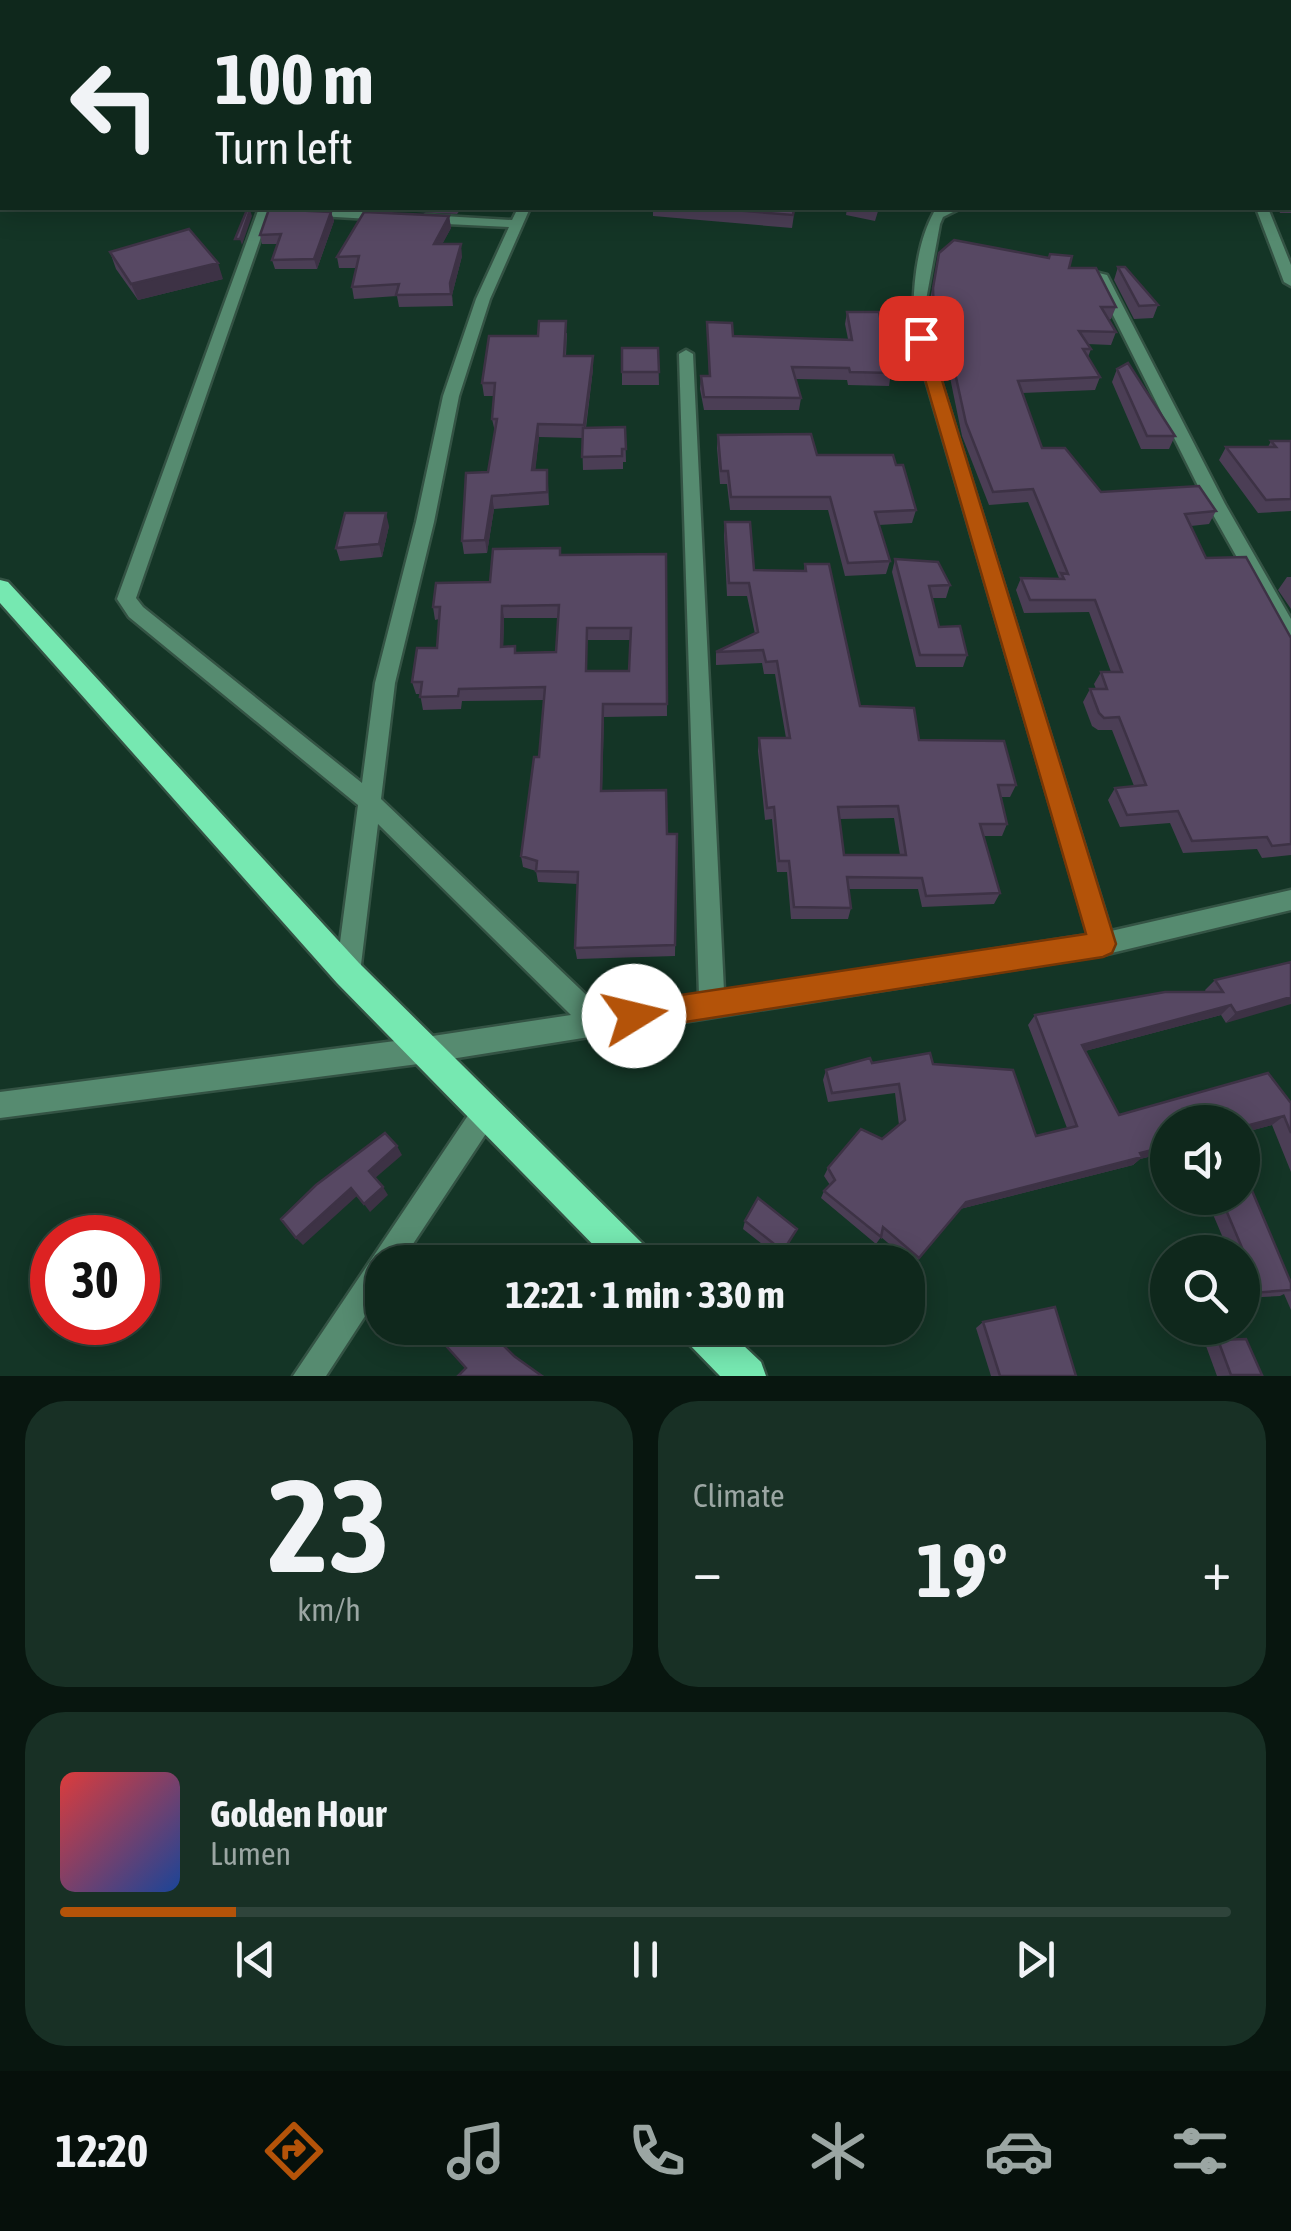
<!DOCTYPE html>
<meta charset="utf-8">
<style>
:root{--surface:#0f281c;--page:#183025;--text:#f1f3f6;--muted:#9ba6a3;--line:#2f443b;--accent:#b45309}
body{margin:0;font-family:"Asap Condensed",sans-serif;background:var(--page);color:var(--text);height:100vh;display:flex;flex-direction:column;font-size:38px;white-space:nowrap}
*{box-sizing:border-box;margin:0}
p{font-size:32px;color:var(--muted)}
.icon{flex:none;width:55px;height:55px;fill:none;stroke:currentColor;stroke-width:2;stroke-linecap:round;stroke-linejoin:round}
.map{position:relative;height:1376px;overflow:hidden}
.side{display:flex;flex-direction:column;gap:25px;padding:25px;background:#08160f;flex:1}
.side>*{flex:none}
.hud{position:absolute;left:0px;top:0px;width:1292px;height:210px;box-shadow:0 5px 25px #0003,0 0 0 2px var(--line);background:#0f281c;color:var(--text);overflow:hidden}
.tools{position:absolute;left:1150px;top:1105px;display:grid;gap:20px}
.tools a{display:grid;place-items:center;width:110px;height:110px;border-radius:50%;background:var(--surface);box-shadow:0 5px 25px #0003,0 0 0 2px var(--line);font-size:50px}
.speed{position:absolute;left:30px;top:1215px;display:flex;gap:20px;font-size:50px;font-weight:700;text-align:center}
.speed>*{display:grid;place-content:center;width:130px;height:130px;border-radius:50%;background:var(--surface);box-shadow:0 5px 25px #0003,0 0 0 2px var(--line);line-height:1}
.speed .limit{border:15px solid #d22;background:#fff;color:#111}
.pin{position:absolute;display:grid;place-items:center;width:85px;height:85px;color:#fff;margin:-42px;border-radius:20px;box-shadow:0 5px 15px #0006}
.me{position:absolute;width:110px;margin:-55px;rotate:81deg;stroke-linejoin:round;filter:drop-shadow(0 0 8px #0008)}
.turn{display:flex;align-items:center;gap:35px;height:210px;padding:0 50px;font-size:45px}
.turn .icon{width:130px;height:130px;stroke-width:2.5}
.turn b{display:block;font-size:70px;line-height:85px}
.big{font-size:75px;font-weight:700;line-height:1.1}
.side .tile{flex:1;display:flex;flex-direction:column;justify-content:center;gap:15px;min-width:0;padding:0 35px;border-radius:40px;background:var(--page)}
.side .dial{align-items:center;gap:0}
.dial b{font-size:130px;line-height:1}
.song{display:flex;align-items:center;gap:30px}
.cover{width:120px;height:120px;border-radius:15px;background:linear-gradient(135deg,hsl(0 70% 55%),hsl(220 70% 35%))}
.played{height:10px;border-radius:5px;background:linear-gradient(90deg,var(--accent) 15%,var(--line) 15%)}
.keys{display:flex;justify-content:space-around;direction:ltr}
.heat{display:flex;justify-content:space-between;align-items:center;font-size:55px;direction:ltr}
.side .tiles{flex:1;display:grid;gap:25px;grid-template-columns:1fr 1fr}
.tile:last-child{grid-column:span 2}
.trip{position:absolute;left:365px;top:1245px;width:560px;height:100px;border-radius:40px;background:var(--surface);box-shadow:0 5px 25px #0003,0 0 0 2px var(--line);font-weight:700;line-height:100px;text-align:center}
.dock{display:flex;height:160px;justify-content:space-around;align-items:center;background:#06100b;color:var(--muted)}
.dock .icon{width:70px;height:70px}
.dock .on{color:var(--accent)}
.dock b{font-size:45px;color:var(--text)}
.map>svg:first-child{display:block}
.lines{fill:none;stroke-linecap:round;stroke-linejoin:round}
.minor-casing{stroke:#345344;stroke-width:5}
.primary-casing{stroke:#345344;stroke-width:5}
.minor{fill:#568b70;fill-rule:evenodd}
.primary{fill:#76e8b1;fill-rule:evenodd}
.wall{fill:#4b3e55;fill-rule:evenodd}
.shaded-wall{fill:#3d3245}
.building{fill:#574863;stroke:#3d3245;stroke-width:2.5;fill-rule:evenodd}
.route{fill:#b45309;stroke:#753606;stroke-width:2.5}
</style>
<div class="map">
<svg width="1291" height="1376" viewBox="0 0 1291 1376">
<rect width="100%" height="100%" fill="#143526"/>
<g class="lines">
<g class="minor-casing">
<path id="minor" d="M322,0H332L333,2H324Z
M259,208H271L136,598L143,607L362,783L375,683L416,522L443,396L476,299L509,227L426,223L420,219L426,215L512,220L518,208H530L490,299L459,396L434,522L395,683L381,799L602,1010L699,995L679,354L686,350L693,354L724,991L1088,935L914,339C912,299 914,248 934,212L945,208H961L943,217L940,224L926,300L928,339L1111,931L1291,890V910L1103,955L426,1063L0,1118V1092L426,1037L571,1015L378,824L360,973L357,981L348,984L339,981L336,973L358,805L129,617L117,599Z
M306,208L387,212L393,216L387,220L302,215V209Z
M1256,208H1268L1291,265V286L1284,282Z
M1095,272L1107,275L1225,504L1291,619V643L1284,641L1207,504L1093,275Z
M486,1098L495,1102L499,1111L495,1120L401,1262H382V1290L326,1376H293L477,1102Z"/>
</g>
<g class="primary-casing">
<path id="primary" d="M0,580L8,582L359,963L648,1249L653,1262H610L337,983L0,603Z
M680,1328H725L761,1362L766,1376H720L686,1341Z"/>
</g>
<use href="#minor" class="minor"/>
<use href="#primary" class="primary"/>
</g>
<path class="wall" d="M1009,0H1291V213H1280L1278,208H1290V2H1008Z
M374,208H462L457,214L375,210Z
M653,208H795L792,228L653,216Z
M847,208H879L875,221L846,215Z
M331,212L334,221L317,269H275L272,260L278,244H262L260,235Z
M449,216L451,228L442,244L462,256L452,295L453,306L399,307L397,296L354,299L352,287L356,268H339L337,257Z
M110,252L223,279L138,300L116,269Z
M939,253L1069,268L1116,307L1111,319L1109,320L1116,332L1111,345L1087,344L1091,349L1088,357L1100,377L1095,390L1022,393L1042,448L1101,492L1216,511L1209,524L1191,526L1206,558L1291,638V855L1262,858L1257,849L1183,853L1170,823L1120,827L1108,800L1115,788L1134,786L1112,730H1098L1092,726L1083,702L1090,689H1096L1094,684L1101,672H1111L1089,612L1024,613L1016,590L1021,578H1059L1028,502L989,505L962,436L947,363H939L931,332L930,300Z
M1118,267L1158,305L1153,318L1134,319L1114,280Z
M847,312L891,373L889,386L848,385L847,380L795,379L801,398L799,410H704L700,389L701,376H709L707,322L733,336L848,339L845,324Z
M567,333L566,356L593,369L586,428L625,427L626,462H623V469L583,470L582,438L539,437L535,470L548,483L549,505L494,509L487,553L464,554L462,541L488,472L495,432L492,419L494,396H484L482,383L538,336Z
M622,348H658L659,385H622Z
M1117,369L1175,436L1169,449H1141L1112,382Z
M718,435L817,455L896,465L916,510L912,523L879,525L890,561L886,574L845,576L828,510H730L727,484H720L717,448Z
M1271,441H1291V511L1258,513L1219,460L1226,447H1268Z
M725,522L754,570L804,571L805,564L860,706L919,740L1016,785L1010,797H1001L1007,824L1002,836H983L1000,893L994,904L922,907L918,889H849L851,908L848,919H791L787,872H777L772,819L765,820L758,751L759,738H786L775,674H764L762,663L716,665V652L755,634L747,596H727L724,535ZM894,818L900,855H844L840,819Z
M389,526L382,557L340,561L336,548Z
M560,548L561,555L666,554L667,716L604,717L602,791L667,834H677L675,956L577,959L575,948L578,884L538,882L536,871L523,867L521,856L539,757L544,700L462,701L461,709L423,710L420,694H416L412,682L437,648L439,619L435,620L433,607L490,582ZM504,618H558L556,652L516,653L503,647ZM587,640H631L629,671H587Z
M895,559L950,585L946,598H932L939,627L967,655L963,667H916L892,572Z
M1287,577H1291V609L1278,590Z
M1291,962L1226,1023L1221,1015L1085,1051L1119,1115L1291,1103V1172L1272,1125L1242,1133V1122H1168V1152L1140,1159L1133,1165L960,1209L914,1265L881,1237L876,1244L821,1198L824,1191L830,1185L824,1176L828,1168L882,1139L899,1125L895,1093L828,1102L823,1080L826,1070L872,1063L933,1064L1036,1136L1067,1128L1028,1025L1035,1015L1206,992L1205,990L1215,980Z
M1206,1198H1242L1291,1283V1310L1284,1294L1280,1296L1242,1298V1252H1229Z
M745,1221L797,1229L780,1258L743,1229Z
M983,1322L1076,1376H991L976,1328Z
M1218,1340L1262,1375L1217,1376L1206,1346Z"/>
<path class="shaded-wall" d="M168,0H255L238,2H169Z
M379,0H404L385,2H379Z
M250,210L252,216L242,245L240,239Z
M331,212L334,221L317,269L314,259Z
M449,216L451,228L436,256L434,244Z
M461,244L462,256L452,295L453,306L450,283Z
M218,263L223,279L138,300L131,284Z
M593,356V369L584,438V425Z
M538,424L539,437L534,483L532,470Z
M492,496L494,509L487,553L485,540Z
M386,513L389,526L382,557L379,544Z
M502,606L504,618L503,659L501,647Z
M1291,997V1004L1226,1023L1236,1013Z
M1231,1005L1221,1015L1074,1054L1082,1045Z
M1284,1116L1272,1125L1242,1133V1127Z
M397,1146L402,1155L374,1179L369,1171Z
M1168,1146V1152L1140,1159L1133,1165L960,1209L966,1202Z
M383,1187L388,1195L370,1212L364,1204Z
M351,1188L357,1196L303,1245L296,1238Z
M122,1223L132,1230L158,1257L139,1279L138,1238Z"/>
<path class="building" d="M39,0H62L65,2H40Z
M111,0H128L130,2H95Z
M1033,0H1291V202L1290,2H1050Z
M709,208H794L793,215Z
M269,209L331,212L314,259L272,260L281,234L260,235Z
M247,210H250L240,239H235Z
M364,212L449,216L434,244H461L450,283L451,294L396,295L399,284L352,287L359,256L337,257Z
M189,229L218,263L131,284L110,252Z
M954,240L1049,258L1050,254L1072,256L1069,268H1096L1116,307H1101L1116,332L1079,331L1091,349H1083L1100,377L1018,381L1042,448H1065L1101,492L1199,486L1216,511L1185,514L1206,558L1246,557L1291,638V844L1272,846L1267,837L1192,841L1178,811L1127,815L1115,788L1146,785L1119,717L1104,718L1099,713L1090,689H1107L1101,672H1122L1095,600H1030L1021,578L1064,579L1061,573L1068,574L1033,489L993,492L966,423L950,350H942L934,319L933,288L939,253Z
M1118,267H1125L1158,305L1139,306Z
M847,312H879L891,373L850,372L849,368L792,367L801,398L704,397L701,376H710L707,322L732,323L733,336L852,340Z
M539,321H566L564,356H593L584,425L538,424L532,470H547V492L492,496L485,540L462,541L466,473L488,472L497,419H492L495,383H482L489,336H538Z
M622,348H658L659,372H622Z
M1128,363L1175,436H1147L1117,369Z
M625,427L626,449H622V456L582,457L583,428Z
M811,434L817,455H893L896,465H903L916,510L875,512L890,561L848,563L830,497H731L728,471H721L718,435Z
M1271,441H1291V499L1266,500L1226,447H1276Z
M345,513H386L379,544L336,548Z
M725,522H750L754,570L806,571L805,564H829L860,706L914,708L919,740L1004,741L1016,785H998L1007,824H980L1000,893L926,896L922,878L847,877L851,908L794,907L789,861H779L774,807L767,808L759,738H790L777,661L766,662L763,650L716,652L758,632L749,583H729ZM898,806L906,855H844L838,807Z
M560,548V555L666,554L667,704H603L601,791L666,790L667,834H677L675,945L575,948L578,872L536,871L537,861L521,856L534,757H539L545,687L459,689L458,696L420,697L422,682H412L417,648H437L440,607H433L436,583L490,582L493,549ZM559,605L556,652L515,653V646L501,647L502,606ZM587,628H631L629,671H586Z
M895,559L938,562L950,585L929,586L939,627L960,626L967,655H920Z
M1291,962V997L1236,1013L1231,1005L1082,1045L1119,1115L1268,1073L1291,1103V1133L1284,1116L1242,1127V1122H1168V1146L1140,1153L1142,1157L966,1202L919,1258L883,1227L881,1237L824,1191L835,1180L828,1168L861,1129L882,1139L905,1120L899,1084L832,1093L826,1070L870,1058L872,1063L930,1053L933,1064L1013,1070L1036,1136L1077,1126L1035,1015L1165,992H1223L1215,980Z
M385,1133L397,1146L369,1171L383,1187L364,1204L351,1188L296,1238L281,1219L316,1185Z
M1242,1167L1291,1283V1290L1251,1293L1244,1272L1251,1269L1221,1198H1242Z
M758,1198L797,1229L783,1251L745,1221Z
M122,1223L136,1238H108Z
M138,1239L148,1250L138,1262Z
M407,1246L423,1262H391Z
M1055,1307L1076,1376H1000L983,1322Z
M430,1328H486L514,1356L542,1376H458L466,1368Z
M1246,1339L1262,1375H1231L1218,1340Z"/>
<path class="route" d="M921,334L929,338L1116,944L1112,953L1103,957L634,1030L624,1026L620,1016L624,1006L634,1002L1086,934L913,338Z"/>
</svg>
<div class="tools">
<a><svg class="icon" aria-label="sound" viewBox="0 0 24 24"><path d="M4 9h4l5-4v14l-5-4H4zM17 9q2 3 0 6"/></svg></a>
<a><svg class="icon" aria-label="search" viewBox="0 0 24 24"><circle cx="10" cy="10" r="6"/><path d="M15 15l6 6"/></svg></a>
</div>
<div class="speed"><div class="limit">30</div></div>
<div class="pin" style="left:921px;top:338px;background:#d93025"><svg class="icon" aria-label="arrive" viewBox="0 0 24 24"><path d="M6 21V4h12l-3 4 3 4H6"/></svg></div>
<svg class="me" style="left:634px;top:1016px" viewBox="-20 -20 40 40"><circle r="19" fill="#fff"/><path d="M0-13L10 11 0 6-10 11z" fill="#b45309"/></svg>
<div class="trip">12:21 · 1 min · 330 m</div>
<div class="hud">
<div class="turn"><svg class="icon" aria-label="left" viewBox="0 0 24 24"><path d="M17 20v-9H6M10 6l-5 5 5 5"/></svg><div><b>100 m</b>Turn left</div></div>
</div>
</div>
<section class="side">
<div class="tiles">
<div class="tile dial"><b>23</b><p>km/h</p></div>
<div class="tile"><p>Climate</p>
<div class="heat"><a>−</a><b class="big">19°</b><a>+</a></div>
</div>
<div class="tile">
<div class="song"><i class="cover"></i><div><b>Golden Hour</b><p>Lumen</p></div></div>
<div class="played"></div>
<div class="keys"><svg class="icon" aria-label="previous" viewBox="0 0 24 24"><path d="M18 5L8 12l10 7zM5 5v14"/></svg><svg class="icon" aria-label="pause" viewBox="0 0 24 24"><path d="M8 5v14M16 5v14"/></svg><svg class="icon" aria-label="next" viewBox="0 0 24 24"><path d="M6 5l10 7-10 7zM19 5v14"/></svg></div>
</div>
</div>
</section>
<nav class="dock">
<b>12:20</b>
<svg class="icon on" aria-label="directions" viewBox="0 0 24 24"><path d="M12 3l9 9-9 9-9-9zM9 14v-3h6M13 9l2 2-2 2"/></svg>
<svg class="icon" aria-label="music" viewBox="0 0 24 24"><path d="M9 18V5l10-2v13"/><circle cx="6" cy="18" r="3"/><circle cx="16" cy="16" r="3"/></svg>
<svg class="icon" aria-label="phone" viewBox="0 0 24 24"><path d="M5 4h4l2 5-3 2q2 4 5 5l2-3 5 2v4C11 20 4 13 5 4z"/></svg>
<svg class="icon" aria-label="climate" viewBox="0 0 24 24"><path d="M12 3v18M4 7l16 10M4 17L20 7"/></svg>
<svg class="icon" aria-label="car" viewBox="0 0 24 24"><path d="M5 17H2v-5l4-1 3-4h7l3 4 3 1v5h-3M9 17h6M6 11h13"/><circle cx="7" cy="17" r="2"/><circle cx="17" cy="17" r="2"/></svg>
<svg class="icon" aria-label="filters" viewBox="0 0 24 24"><path d="M4 7h16M4 17h16"/><circle cx="9" cy="7" r="2"/><circle cx="15" cy="17" r="2"/></svg>
</nav>
